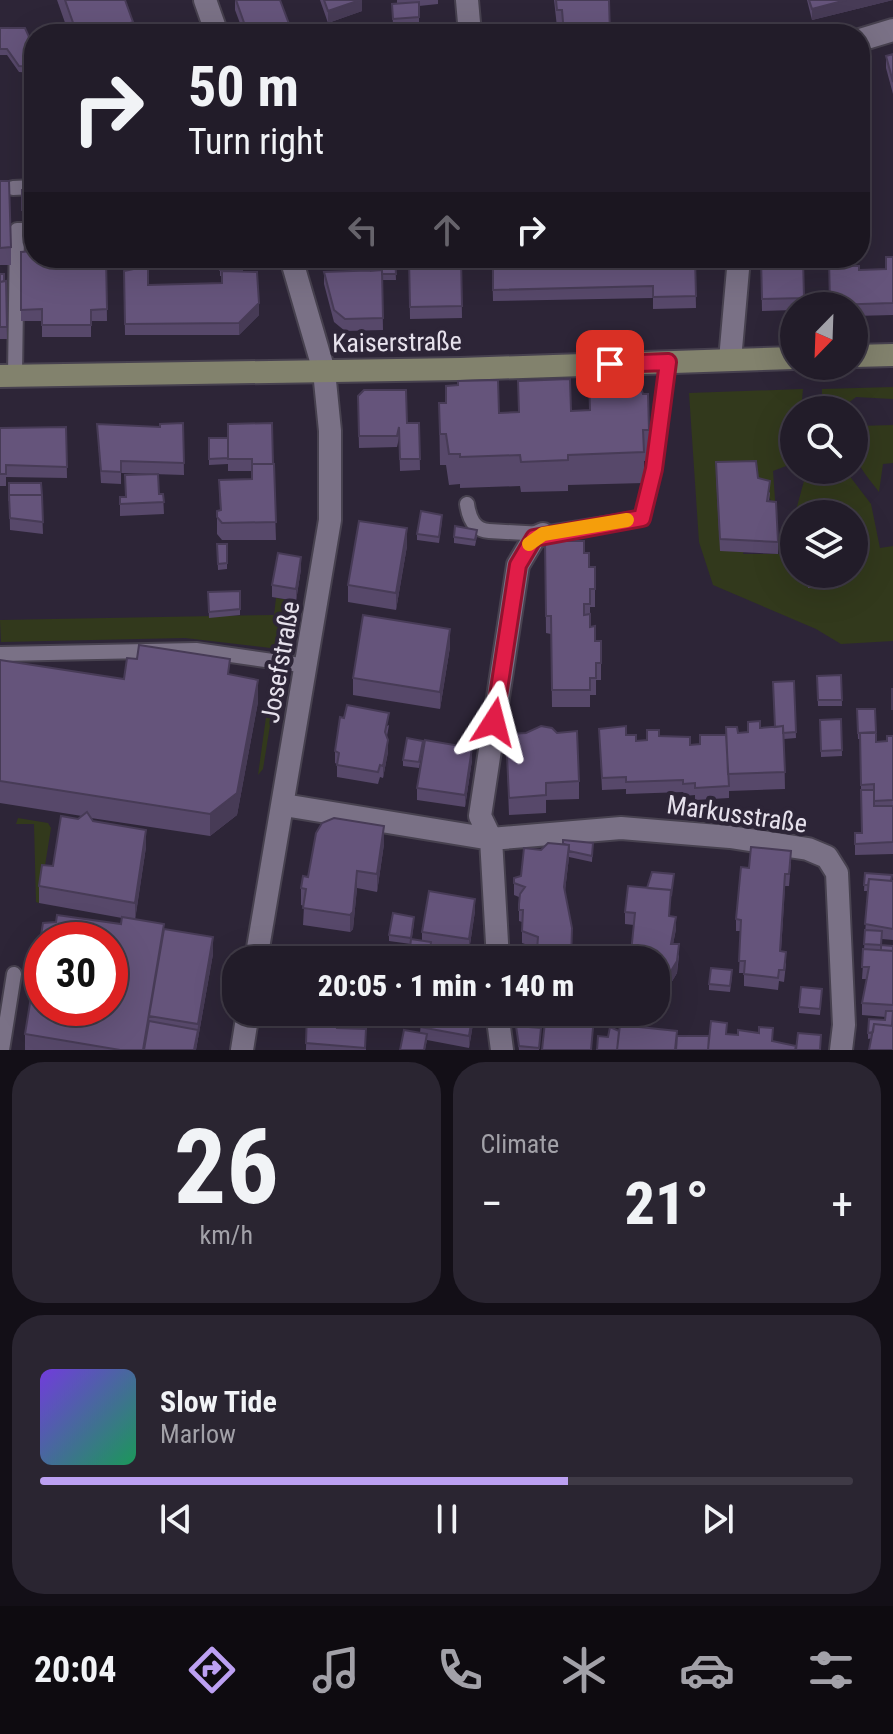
<!DOCTYPE html>
<meta charset="utf-8">
<style>
:root{--surface:#221c29;--page:#2a2531;--text:#f1f3f6;--muted:#a2a1a8;--line:#3f3a46;--accent:#bca0f2}
body{margin:0;font-family:"Roboto Condensed",sans-serif;background:var(--page);color:var(--text);height:100vh;display:flex;flex-direction:column;font-size:30px;white-space:nowrap}
*{box-sizing:border-box;margin:0}
p{font-size:26px;color:var(--muted)}
.icon{flex:none;width:44px;height:44px;fill:none;stroke:currentColor;stroke-width:2;stroke-linecap:round;stroke-linejoin:round}
.map{position:relative;height:1050px;overflow:hidden}
.sheet{display:flex;flex-direction:column;gap:12px;padding:12px;background:#130f17;flex:1}
.sheet>*{flex:none}
.hud{position:absolute;left:24px;top:24px;width:846px;height:244px;border-radius:32px;box-shadow:0 8px 32px #0002,0 0 0 2px var(--line);background:#221c29;color:var(--text);overflow:hidden}
.needle{width:52px;rotate:203deg}
.buttons{position:absolute;left:780px;top:292px;display:grid;gap:16px}
.buttons a{display:grid;place-items:center;width:88px;height:88px;border-radius:50%;background:var(--surface);box-shadow:0 8px 32px #0002,0 0 0 2px var(--line);font-size:40px}
.speed{position:absolute;left:24px;top:922px;display:flex;gap:16px;font-size:40px;font-weight:700;text-align:center}
.speed>*{display:grid;place-content:center;width:104px;height:104px;border-radius:50%;background:var(--surface);box-shadow:0 8px 32px #0002,0 0 0 2px var(--line);line-height:1}
.speed .limit{border:12px solid #d22;background:#fff;color:#111}
.pin{position:absolute;display:grid;place-items:center;width:68px;height:68px;color:#fff;margin:-34px;border-radius:16px;box-shadow:0 4px 12px #0006}
.me{position:absolute;width:88px;margin:-44px;rotate:9deg;stroke-linejoin:round;filter:drop-shadow(0 0 6px #0008)}
.turn{display:flex;align-items:center;gap:28px;height:168px;padding:0 32px;font-size:36px}
.turn .icon{width:104px;height:104px;stroke-width:2.5}
.turn b{display:block;font-size:56px;line-height:68px}
.lanes{display:flex;align-items:center;height:76px;padding:0 32px;background:#0003;justify-content:center;gap:40px;direction:ltr}
.lanes .off{opacity:.35}
.big{font-size:60px;font-weight:800;line-height:1.1}
.sheet .card{flex:1;display:flex;flex-direction:column;justify-content:center;gap:12px;min-width:0;padding:0 28px;border-radius:32px;background:var(--page)}
.sheet .dial{align-items:center;gap:0}
.dial b{font-size:104px;line-height:1}
.song{display:flex;align-items:center;gap:24px}
.cover{width:96px;height:96px;border-radius:12px;background:linear-gradient(135deg,hsl(260 70% 55%),hsl(150 70% 35%))}
.played{height:8px;border-radius:4px;background:linear-gradient(90deg,var(--accent) 65%,var(--line) 65%)}
.keys{display:flex;justify-content:space-around;direction:ltr}
.heat{display:flex;justify-content:space-between;align-items:center;font-size:44px;direction:ltr}
.sheet .tiles{flex:1;display:grid;gap:12px;grid-template-columns:1fr 1fr}
.card:last-child{grid-column:span 2}
.trip{position:absolute;left:222px;top:946px;width:448px;height:80px;border-radius:32px;background:var(--surface);box-shadow:0 8px 32px #0002,0 0 0 2px var(--line);font-weight:800;line-height:80px;text-align:center}
.tabs{display:flex;height:128px;justify-content:space-around;align-items:center;background:#0e0b10;color:var(--muted)}
.tabs .icon{width:56px;height:56px}
.tabs .selected{color:var(--accent)}
.tabs b{font-size:36px;color:var(--text)}
.map>svg:first-child{display:block}
.green{fill:#32391c}
.lines{fill:none;stroke-linecap:round;stroke-linejoin:round}
.service-casing{stroke:#47414f;stroke-width:18}
.minor-casing{stroke:#47414f;stroke-width:26}
.secondary-casing{stroke:#47414f;stroke-width:26}
.service{stroke:#7a7186;stroke-width:14}
.minor{stroke:#7a7186;stroke-width:22}
.secondary{stroke:#82826d;stroke-width:22}
.wall{fill:#57486a}
.shaded-wall{fill:#473b56}
.building{fill:#65547b;stroke:#473b56;stroke-width:2;fill-rule:evenodd}
.route-casing{stroke:#92132f;stroke-width:20}
.route{stroke:#e11d48;stroke-width:14}
.slow{stroke:#f59e0b;stroke-width:14}
.labels{text-anchor:middle;dominant-baseline:central;stroke-width:8;stroke-linejoin:round;paint-order:stroke}
.street-label{font-size:26px;fill:#e6e1ec;stroke:#2d2537}
</style>
<div class="map">
<svg width="893" height="1050" viewBox="0 0 893 1050">
<rect width="100%" height="100%" fill="#2d2537"/>
<path class="green" d="M893,387V399L856,397L839,410H822V389Z
M803,389L801,410H794V463L773,471L776,514L766,506L771,501L766,489L743,554H793L794,519V574H854V514H795L807,470H845L871,504L880,548L893,546V641L841,644L816,629L713,585L699,542L689,393Z
M893,425V463L883,464L879,492C862,470 847,455 858,426Z
M276,598L293,601L291,621L279,649L185,638L1,642L0,620L274,615Z
M276,688L263,769L258,775L267,710Z
M18,818L48,823L51,828L39,903L36,902L34,824H16Z"/>
<g class="lines">
<g class="service-casing">
<path id="service" d="M13,188L34,187
M15,375L17,230H34
M467,504C469,518 474,530 489,531L543,534L642,518L654,469L668,362
M0,654L196,650L307,666
M2,1050L14,974"/>
</g>
<g class="minor-casing">
<path id="minor" d="M205,0L217,34
M467,0L470,34
M860,40L893,30
M730,360L739,258
M284,805L491,839L621,828L730,837L808,849L827,857L837,873L844,1025L841,1050
M256,960L330,520V431L324,371L291,258
M498,960L491,839L480,816L518,565L534,538L543,534
M497,1012L502,1050
M242,1050L248,1012"/>
</g>
<g class="secondary-casing">
<path id="secondary" d="M854,356L893,355
M0,376L460,369L794,358"/>
</g>
<use href="#service" class="service"/>
<use href="#minor" class="minor"/>
<use href="#secondary" class="secondary"/>
</g>
<path class="wall" d="M57,0H125L133,34H69Z
M235,0L289,34H244L235,10Z
M320,0H362V11L328,23Z
M397,0H438V4L419,6V23L393,25L392,4H397Z
M554,0H609L610,34H562V27H557Z
M807,0H893L812,20Z
M0,28L34,48V73L19,72L7,55H0Z
M893,54V94L886,68V56Z
M31,114H34L33,176L31,131Z
M0,181L11,247V265H0Z
M22,190H34V216H22Z
M21,252L106,258L107,321H91V337H42V321H21Z
M893,257V315L854,316V306H830L829,258L843,266L859,270L886,269Z
M118,258H131V268L118,269Z
M177,258H199V262H177Z
M220,258H243L242,272L259,315L239,335H125L124,271L148,285L222,283V276H220Z
M395,258L396,280H382L383,330L345,331L334,322L324,284V272L371,271Z
M409,258H461L462,318L410,319Z
M492,258H695L696,308L653,309V298L493,301Z
M761,258H803L804,306H794V310L762,311Z
M0,274L4,281H6L7,339H0Z
M589,378L629,382L649,430V461H644V483L568,485V491L521,492L520,486L460,488V484L449,485L446,465H440L439,403L499,413L518,412V381L571,411L589,410Z
M358,408L407,423H419L420,470L400,471L399,438L397,447L359,448Z
M183,423L184,475L121,473V484L101,483L97,424L160,427Z
M272,423L276,540H222L217,534V511L220,510L219,480L252,479V471H228V464L209,465V438H228Z
M66,427L67,478L6,477V486H0V428Z
M716,474L758,478L770,493L769,501L778,542V554L720,551Z
M9,483H41L43,534L10,530Z
M163,494L164,514L120,516V497Z
M442,521L439,543L417,540V534Z
M477,536L475,546L454,543V537Z
M545,541L584,553L589,567H595V607H590V627L595,641H601V680H596V695H590V707H552L551,634L546,633Z
M217,544H227V569L218,570Z
M407,546L396,610L348,602V585Z
M301,569L296,601L272,597V585Z
M808,574H838V588H808Z
M240,591V615L209,618L208,592Z
M450,647L440,709L353,695V678Z
M0,660L124,679L230,675L258,702L237,815L210,836L91,818L93,821L146,847L135,919L164,929L213,954L196,1050H25V1034L121,924L122,918L39,903V886L53,866L82,816L0,803Z
M841,675L842,706H818L817,676Z
M794,681L796,738L784,739L785,789L729,791V798L695,800V795L683,796V792L626,794V789L602,790L599,729L626,735L636,741L647,740L659,736L690,745L700,744L726,735L748,732L760,728L775,727Z
M857,709L876,742L887,741L893,736V854L855,855V833H862L860,739H858Z
M841,719L842,756L821,757L820,720Z
M389,725L387,736L388,752L383,778L380,777L378,784L337,777V764L335,763V751Z
M506,734L579,781V799L546,800V813L509,815Z
M423,747L419,768L403,766V760Z
M472,760L465,807L417,800V788Z
M593,843L592,862L569,857L565,891L537,950V948L522,943V922L519,921V897L514,895V883L521,876L541,850L563,844Z
M384,844L377,892L357,888L353,929L350,932L303,925L304,906L301,905V888L308,877Z
M791,863L789,886H785L781,951L786,964L784,982L779,981L778,990L744,986V973H739L741,931H736V919L749,868Z
M865,873L893,881V940L882,939V945L893,946V1050L872,1038L868,1039V1033L885,1020L886,1017L862,1015V1003L867,979H862L868,891H864Z
M475,911L469,951L431,945L430,960H409L411,939L422,941V932Z
M625,912L670,916L676,929L673,944L679,956L677,973L671,983H667V993L656,992V960H631L634,925L625,924Z
M414,923L411,944L389,941V935Z
M732,976L730,992L709,990V984Z
M822,989L820,1015L799,1013V1007Z
M307,1012H367V1029L338,1028L366,1029V1050H306Z
M422,1012H475L469,1048L427,1040L425,1050H400L420,1033Z
M516,1026L541,1034L539,1050H519Z"/>
<path class="shaded-wall" d="M360,0H362V11L328,23V11Z
M846,0H893L812,20V9Z
M133,22V34H101Z
M289,24V34H262Z
M259,303V315L239,335V323Z
M407,528V546L396,610V593Z
M301,557V569L296,601V589Z
M450,629V647L440,709V692Z
M258,680V702L237,815L210,836V814Z
M388,740V752L383,778V766Z
M472,748V760L465,807V795Z
M384,826V844L377,892V874Z
M146,830V847L135,921V903Z
M569,845V857L564,899V887Z
M357,871V888L353,929L350,932V915Z
M475,899V911L469,951V939Z
M676,917V929L671,955V944Z
M213,937V954L196,1050H194Z
M679,944L677,973L671,983V971Z
M473,1012H475L469,1048V1036Z"/>
<path class="building" d="M65,0H125L133,22L101,34H77Z
M236,0H280L289,24L262,34H248Z
M324,0H360L328,11Z
M556,0H609L610,34H564L562,10H557Z
M809,0H846L812,9Z
M419,2V17L393,19L392,4Z
M0,28H25L34,48V67L19,66L7,49H0Z
M893,54V82L886,56Z
M31,114H34V159H33Z
M0,181H9L11,247L0,248Z
M22,190H34V210H22Z
M34,251V258H106L107,309L91,310V325H42V309L21,310V252Z
M886,257H893V303L830,305L829,258H843V266H859V270L886,269Z
M118,258H131V262L118,263Z
M220,258H243L242,271L220,270Z
M371,258H395L396,274H382V270L371,271Z
M409,258H461L462,306L410,307Z
M493,258H695L696,296L653,297V286L493,290Z
M761,258H803L804,298L762,299Z
M148,266V285L222,283V271L257,272L259,303L239,323L125,324L124,271Z
M382,270L383,318L345,319L334,310L324,272Z
M0,274H4V281L0,282Z
M6,281L7,327H0V282Z
M629,377V382H639L643,394H648L649,430H643L644,452L568,455V460L521,462L520,455L460,457V454H449L446,434H440L439,403H446V386L458,385V381L498,380L499,413L519,412L518,381L570,379L571,411L590,410L589,378Z
M364,390H406L407,423H419L420,459H400L399,427L397,436H359L358,396Z
M183,423L184,463L121,461V472L101,471L97,424L160,427V424Z
M272,423L273,464H252V469V459H228V424Z
M66,427L67,467L6,465V474H0V428Z
M209,438H228V458L209,459Z
M756,461L758,478L770,481L767,501L776,502L778,542L720,539L716,462Z
M252,464H274L276,522L222,523L217,517V511L221,510L219,480L252,479Z
M158,474L159,494H163L164,502L120,504V497H126L125,475Z
M9,483H41L42,495H9V501Z
M9,495H42L43,522L10,518Z
M421,511L442,515L439,537L417,534Z
M359,521L407,528L396,593L348,585Z
M455,526L477,530L475,540L454,537Z
M545,541H584V553H589V567H595V589H590V604H584V615L590,614V627L595,626V641H601V663H596V678H590V690H552L551,616H546Z
M217,544H227V563L218,564Z
M278,553L301,557L296,589L272,585Z
M808,574H838V576H808Z
M240,591V609L209,612L208,592Z
M363,615L450,629L440,692L353,678Z
M139,645L230,659L228,674L258,680L237,793L210,814L0,781V660L124,679L127,658L137,659Z
M841,675L842,700H818L817,676Z
M794,681L796,732L783,733V726L775,727L773,682Z
M892,689H893V709H892Z
M347,705L389,713L385,732L388,740L383,766L380,765L378,772L337,765L339,753L335,751L340,717L344,718Z
M857,709H875L876,732L858,733Z
M841,719L842,750L821,751L820,720Z
M760,721V728L783,726L785,772L728,774L726,727H737L738,733L748,732V722Z
M541,726L552,728L557,733L577,731L579,781L546,783V795L509,798L506,734L526,733Z
M626,726V735H636V741L647,740V730H659V736L690,737V745L700,744V735H726L729,786L695,788V783L683,784V780L626,782V777L602,778L599,729Z
M860,733H876V742L887,741V736H893V800L874,801V784L861,785Z
M407,738L423,741L419,762L403,760Z
M425,740L472,748L465,795L417,788Z
M861,790H874V806H893V842L855,844V833H862Z
M87,812L93,821L146,830L135,903L39,886L42,865L53,866L61,816L78,819Z
M334,818L384,826L377,874L357,871L353,912L350,915L303,908L306,889L301,888L303,876L308,877L316,833L322,823Z
M563,840L593,843L592,856L569,851V845L563,844Z
M548,843L569,845L564,887L572,928L571,960H529L530,951L537,950L538,937L522,931L523,910H519V904L520,894L525,887L514,883V878L521,876L524,848L541,850Z
M751,847L791,851L789,874H785L780,951L786,952L784,970H779L778,978L744,974L745,961H739L741,920L736,919L741,867L749,868Z
M652,872L674,874L671,896V890L647,888Z
M865,873L892,875L891,881L869,879L868,885H864Z
M869,879L893,881V929L865,924Z
M628,886L671,890L669,916L676,917L671,944H679L677,961L671,971L656,970V960H635V954L631,953L635,913L625,912Z
M429,891L475,899L469,939L422,932Z
M393,913L414,917L411,938L389,935Z
M57,915L121,924L122,917L164,924L143,1050H120L25,1034L43,923L56,922ZM42,940H110V1008H42Z
M164,929L213,937L198,1024L149,1016Z
M865,930L882,931L881,945L864,944Z
M411,939L431,942L429,960L409,957Z
M881,945L893,946V951L881,950Z
M356,948L377,952L376,960H354Z
M863,949L893,951V1005L862,1003L869,967H862Z
M711,968L732,970L730,986L709,984Z
M656,976L667,977V987L656,986Z
M801,987L822,989L820,1009L799,1007Z
M886,1011H893L892,1026L874,1024L873,1032L868,1033L869,1019L885,1020Z
M307,1012H367V1017L338,1015L337,1028L366,1029L365,1048L306,1043Z
M422,1012H473L469,1036L420,1027Z
M546,1012L594,1017L591,1050H542Z
M149,1021L198,1030L194,1050H144Z
M711,1021L727,1023L726,1034L738,1035V1030L759,1033V1027L773,1028L772,1041L796,1046L795,1050H708Z
M874,1024L893,1026V1050H869Z
M620,1025L677,1031L675,1050H617Z
M516,1026L541,1028L539,1048L519,1046Z
M610,1027L619,1031L617,1050H597L598,1036L608,1037Z
M404,1030L427,1034L424,1050H400Z
M798,1033L821,1035L820,1050H796Z
M677,1036H709L708,1050H676Z"/>
<g class="lines">
<g class="route-casing">
<path id="route" d="M494,722L518,565L534,538L642,518L654,469L668,362L610,364"/>
</g>
<use href="#route" class="route"/>
<path class="slow" d="M529,544L543,534L627,520"/>
</g>
<g class="labels">
<g class="street-label">
<text transform="translate(397 342) rotate(-1)">Kaiserstraße</text>
<text transform="translate(280 662) rotate(-80)">Josefstraße</text>
<text transform="translate(737 814) rotate(8)">Markusstraße</text>
</g>
</g>
</svg>
<div class="buttons">
<a><svg class="needle" viewBox="-14 -14 28 28"><path d="M0-13l5 13h-10z" fill="#e53935"/><path d="M0 13l5-13h-10z" fill="#a2a1a8"/></svg></a>
<a><svg class="icon" aria-label="search" viewBox="0 0 24 24"><circle cx="10" cy="10" r="6"/><path d="M15 15l6 6"/></svg></a>
<a><svg class="icon" aria-label="layers" viewBox="0 0 24 24"><path d="M12 4l9 5-9 5-9-5zM3 14l9 5 9-5"/></svg></a>
</div>
<div class="speed"><div class="limit">30</div></div>
<div class="pin" style="left:610px;top:364px;background:#d93025"><svg class="icon" aria-label="arrive" viewBox="0 0 24 24"><path d="M6 21V4h12l-3 4 3 4H6"/></svg></div>
<svg class="me" style="left:494px;top:722px" viewBox="-20 -20 40 40"><path d="M0-17L14 15 0 8-14 15z" fill="#e11d48" stroke="#fff" stroke-width="4"/></svg>
<div class="trip">20:05 · 1 min · 140 m</div>
<div class="hud">
<div class="turn"><svg class="icon" aria-label="right" viewBox="0 0 24 24"><path d="M7 20v-9h11M14 6l5 5-5 5"/></svg><div><b>50 m</b>Turn right</div></div>
<div class="lanes"><svg class="icon off" aria-label="left" viewBox="0 0 24 24"><path d="M17 20v-9H6M10 6l-5 5 5 5"/></svg><svg class="icon off" aria-label="ahead" viewBox="0 0 24 24"><path d="M12 20V5M6 11l6-6 6 6"/></svg><svg class="icon" aria-label="right" viewBox="0 0 24 24"><path d="M7 20v-9h11M14 6l5 5-5 5"/></svg></div>
</div>
</div>
<section class="sheet">
<div class="tiles">
<div class="card dial"><b>26</b><p>km/h</p></div>
<div class="card"><p>Climate</p>
<div class="heat"><a>−</a><b class="big">21°</b><a>+</a></div>
</div>
<div class="card">
<div class="song"><i class="cover"></i><div><b>Slow Tide</b><p>Marlow</p></div></div>
<div class="played"></div>
<div class="keys"><svg class="icon" aria-label="previous" viewBox="0 0 24 24"><path d="M18 5L8 12l10 7zM5 5v14"/></svg><svg class="icon" aria-label="pause" viewBox="0 0 24 24"><path d="M8 5v14M16 5v14"/></svg><svg class="icon" aria-label="next" viewBox="0 0 24 24"><path d="M6 5l10 7-10 7zM19 5v14"/></svg></div>
</div>
</div>
</section>
<nav class="tabs">
<b>20:04</b>
<svg class="icon selected" aria-label="directions" viewBox="0 0 24 24"><path d="M12 3l9 9-9 9-9-9zM9 14v-3h6M13 9l2 2-2 2"/></svg>
<svg class="icon" aria-label="music" viewBox="0 0 24 24"><path d="M9 18V5l10-2v13"/><circle cx="6" cy="18" r="3"/><circle cx="16" cy="16" r="3"/></svg>
<svg class="icon" aria-label="phone" viewBox="0 0 24 24"><path d="M5 4h4l2 5-3 2q2 4 5 5l2-3 5 2v4C11 20 4 13 5 4z"/></svg>
<svg class="icon" aria-label="climate" viewBox="0 0 24 24"><path d="M12 3v18M4 7l16 10M4 17L20 7"/></svg>
<svg class="icon" aria-label="car" viewBox="0 0 24 24"><path d="M5 17H2v-5l4-1 3-4h7l3 4 3 1v5h-3M9 17h6M6 11h13"/><circle cx="7" cy="17" r="2"/><circle cx="17" cy="17" r="2"/></svg>
<svg class="icon" aria-label="filters" viewBox="0 0 24 24"><path d="M4 7h16M4 17h16"/><circle cx="9" cy="7" r="2"/><circle cx="15" cy="17" r="2"/></svg>
</nav>
